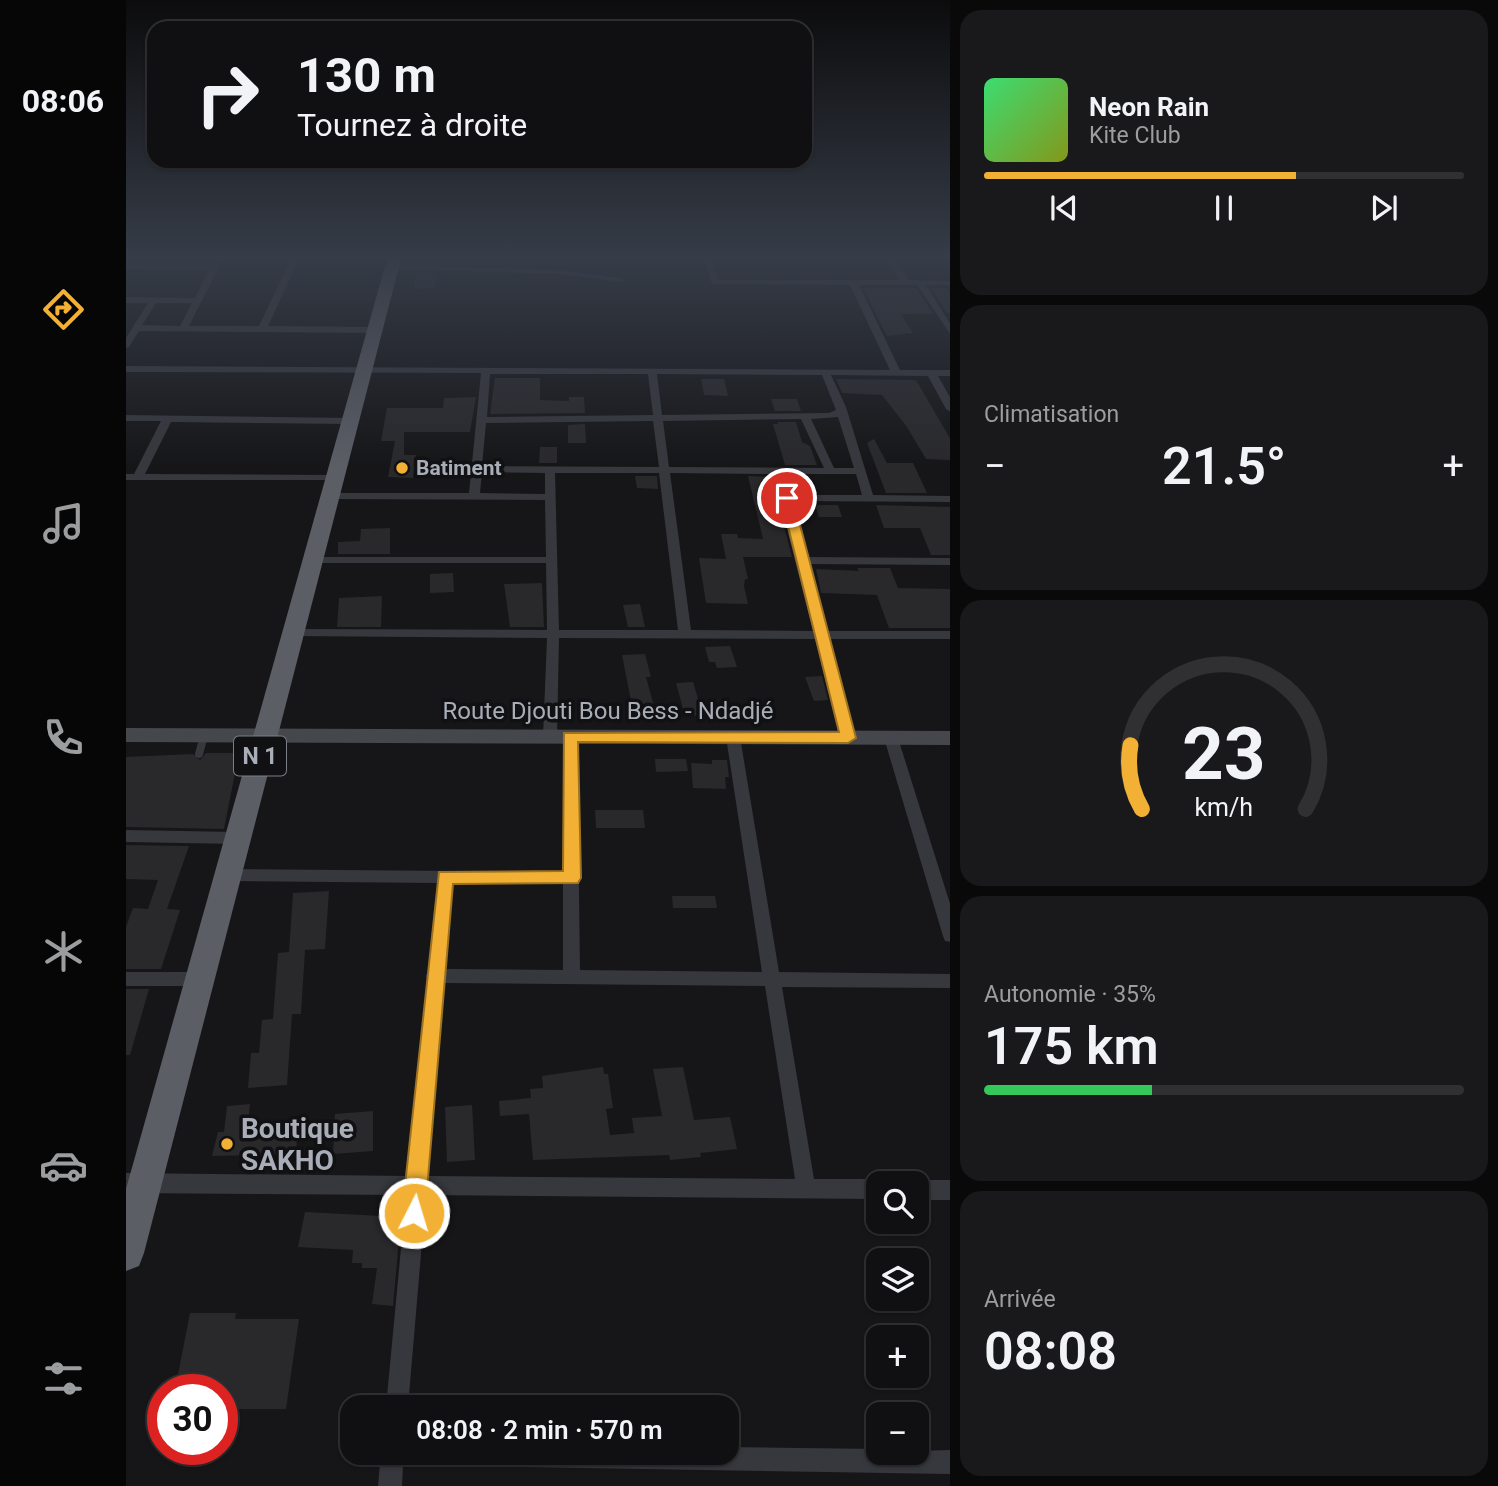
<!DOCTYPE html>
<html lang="fr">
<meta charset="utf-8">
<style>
:root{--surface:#101012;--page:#19191b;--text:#f1f3f6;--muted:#9c9d9f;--line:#303032;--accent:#f2b134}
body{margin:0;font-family:Roboto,sans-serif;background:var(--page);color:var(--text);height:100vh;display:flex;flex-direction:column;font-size:26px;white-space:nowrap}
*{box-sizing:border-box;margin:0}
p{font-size:23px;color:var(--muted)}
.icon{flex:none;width:38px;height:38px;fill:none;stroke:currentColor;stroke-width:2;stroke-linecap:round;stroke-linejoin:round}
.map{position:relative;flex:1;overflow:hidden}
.drawer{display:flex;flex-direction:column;gap:10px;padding:10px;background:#09090a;width:548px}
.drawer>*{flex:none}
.banner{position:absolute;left:21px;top:21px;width:665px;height:147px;border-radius:21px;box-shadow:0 2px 5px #0004,0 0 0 2px var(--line);background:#101012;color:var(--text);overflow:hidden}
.buttons{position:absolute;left:740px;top:1171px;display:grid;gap:14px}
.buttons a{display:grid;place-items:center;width:63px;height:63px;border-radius:14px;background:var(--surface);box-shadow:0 2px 5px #0004,0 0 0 2px var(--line);font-size:35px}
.speed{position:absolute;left:21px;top:1374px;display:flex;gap:14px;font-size:35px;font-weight:700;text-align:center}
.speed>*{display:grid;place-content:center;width:91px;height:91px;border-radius:50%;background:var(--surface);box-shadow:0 2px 5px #0004,0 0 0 2px var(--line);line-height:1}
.speed .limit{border:10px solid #d22;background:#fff;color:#111}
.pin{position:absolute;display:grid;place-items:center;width:60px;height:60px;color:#fff;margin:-30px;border:4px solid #fff;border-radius:50%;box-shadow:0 2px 7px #0007}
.me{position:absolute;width:77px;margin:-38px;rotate:5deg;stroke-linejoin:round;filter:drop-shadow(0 0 5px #0008)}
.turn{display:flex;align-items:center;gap:24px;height:147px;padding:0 35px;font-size:32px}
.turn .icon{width:91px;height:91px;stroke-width:2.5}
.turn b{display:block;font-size:49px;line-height:60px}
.big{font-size:52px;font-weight:600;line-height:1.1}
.drawer .tile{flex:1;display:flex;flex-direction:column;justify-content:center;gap:10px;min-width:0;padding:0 24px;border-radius:21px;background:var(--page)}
.drawer .dial{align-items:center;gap:0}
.dial svg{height:182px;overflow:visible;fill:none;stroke:var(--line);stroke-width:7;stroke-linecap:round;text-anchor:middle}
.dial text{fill:var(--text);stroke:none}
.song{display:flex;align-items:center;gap:21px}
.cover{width:84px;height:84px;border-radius:10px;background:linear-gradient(135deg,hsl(140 70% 55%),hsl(70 70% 35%))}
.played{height:7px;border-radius:4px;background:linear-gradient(90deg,var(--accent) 65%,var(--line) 65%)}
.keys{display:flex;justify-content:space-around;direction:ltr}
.heat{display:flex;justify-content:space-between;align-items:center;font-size:38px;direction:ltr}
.charge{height:10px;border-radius:5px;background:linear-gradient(90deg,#34c759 35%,var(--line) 0)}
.trip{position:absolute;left:214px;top:1395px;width:399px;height:70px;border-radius:21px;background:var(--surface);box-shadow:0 2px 5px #0004,0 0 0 2px var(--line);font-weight:600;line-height:70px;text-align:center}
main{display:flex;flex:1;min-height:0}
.tab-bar{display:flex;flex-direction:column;width:126px;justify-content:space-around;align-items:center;background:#060607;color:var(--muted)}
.tab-bar .icon{width:49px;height:49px}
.tab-bar .active{color:var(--accent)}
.tab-bar b{font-size:32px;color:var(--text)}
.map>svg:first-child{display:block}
.building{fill:#29292c}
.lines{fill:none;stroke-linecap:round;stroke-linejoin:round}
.service{stroke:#37383d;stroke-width:8}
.minor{fill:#37383d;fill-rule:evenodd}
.secondary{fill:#45474d;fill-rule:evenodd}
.trunk{fill:#5b5e65;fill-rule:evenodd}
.route{fill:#f2b134;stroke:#9d7322;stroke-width:2}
.poi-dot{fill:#f2b134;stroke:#111113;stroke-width:2.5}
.labels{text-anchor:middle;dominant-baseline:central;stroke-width:7;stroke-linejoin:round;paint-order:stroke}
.far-poi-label{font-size:21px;font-weight:bold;fill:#a8adb8;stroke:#111113;text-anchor:start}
.shield{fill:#111113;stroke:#7b7e86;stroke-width:2}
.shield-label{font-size:23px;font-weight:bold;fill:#a8adb8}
.street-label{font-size:24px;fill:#a8adb8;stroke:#111113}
.near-poi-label{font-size:28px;font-weight:bold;fill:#a8adb8;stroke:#111113;text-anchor:start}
</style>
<main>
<nav class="tab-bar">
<b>08:06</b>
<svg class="icon active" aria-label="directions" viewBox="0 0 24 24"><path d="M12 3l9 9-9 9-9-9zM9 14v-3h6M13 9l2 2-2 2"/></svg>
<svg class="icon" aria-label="music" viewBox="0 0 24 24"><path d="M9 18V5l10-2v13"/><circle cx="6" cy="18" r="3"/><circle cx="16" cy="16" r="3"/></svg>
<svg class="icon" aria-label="phone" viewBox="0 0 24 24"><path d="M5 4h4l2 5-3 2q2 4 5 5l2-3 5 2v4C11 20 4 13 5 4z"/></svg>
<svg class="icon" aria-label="climate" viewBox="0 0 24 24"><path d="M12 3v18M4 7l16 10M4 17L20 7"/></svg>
<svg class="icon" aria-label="car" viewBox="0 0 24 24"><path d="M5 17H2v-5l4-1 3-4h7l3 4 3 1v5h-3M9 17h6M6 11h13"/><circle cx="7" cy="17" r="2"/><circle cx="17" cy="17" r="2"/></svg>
<svg class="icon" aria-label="filters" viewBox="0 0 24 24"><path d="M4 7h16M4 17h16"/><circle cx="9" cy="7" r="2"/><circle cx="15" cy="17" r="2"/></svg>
</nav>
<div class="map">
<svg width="825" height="1486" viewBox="0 0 825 1486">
<rect width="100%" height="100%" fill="#161618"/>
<path class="building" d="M290,272L310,273L309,288L288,289Z
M737,288H790L807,314H775L787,333L761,336Z
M805,288H821L825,295V313H821Z
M369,378H414V400L443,401V397H458L459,413L364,414Z
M575,379H598L602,396L578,395Z
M710,379L790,380L825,440V460L800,459L781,427L756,395L716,393Z
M350,397L344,432H278V455H290L287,478L262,477L269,441H255L261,408H317L318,398Z
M645,399H671L675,411H649Z
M652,422H670L676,442L684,446L691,465H659L647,424H652Z
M459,424L460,443H442V425Z
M748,439L761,463H787L801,493H760L741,443Z
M414,447H431V463H413Z
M509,476H531L532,489L511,488Z
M622,476L645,477L666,557H617L622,579H619L618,586L622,604L580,603L573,558L600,559L595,534H611L612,538L637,539Z
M689,505H712L716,517H693Z
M750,505L825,507V555H805L794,528H758Z
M264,528V554H212V542L234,541L235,529Z
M731,568H764L772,588L825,589V628H763L751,595L695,593L690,569L733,571Z
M327,573L328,592L304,593V574Z
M416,583L418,627H384L378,584Z
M256,596L255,627H211L213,598Z
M514,604L519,627H502L497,605Z
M604,646L611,667L591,668L589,662H583L579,647Z
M519,654L525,677H520L529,710L507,711L496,655Z
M696,676L702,700L688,701L679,677Z
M567,682L577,715L559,716L550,683Z
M80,753H113L98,829L0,827V757L67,754L74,760Z
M529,759H560L562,771L530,772Z
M586,760H601L603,777H599L600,789L567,788L565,763L586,764Z
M469,810H517L519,828H470Z
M0,845L63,846L41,909L54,910L35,969H0V927L7,908L22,909L32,880L0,879Z
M203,891L199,949L179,950L175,1014H166L161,1085L122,1088L125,1053H133L136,1020L147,1019L152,953L163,952L167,893Z
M546,896H589L591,908H547Z
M0,989H23L4,1055H0Z
M477,1067L478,1074H482L487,1108L480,1109L484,1135L508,1133L506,1118L536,1116L527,1069L557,1067L568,1120L604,1117L611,1149L574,1153L575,1157L544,1160L543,1155L407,1160L403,1114L374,1116L373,1101L405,1098L404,1089L417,1088L416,1076Z
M124,1104L122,1124L172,1120L170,1155L131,1158V1155L86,1156L92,1132H98L101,1106Z
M346,1105L349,1160L321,1162L319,1107Z
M247,1111V1151L207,1154L209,1114Z
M179,1212L275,1217L267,1306L246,1304L251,1268H236V1263H226L227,1250L172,1247Z
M64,1313H110L109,1319H173L160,1409H96L99,1390H49Z"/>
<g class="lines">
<path class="service" d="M73,754L78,736"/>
<path class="minor" d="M89,259H97L63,326H133L165,259H173L142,326L249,327L253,330L249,333L13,331L3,347L0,348V338L22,303H0V297L69,298L83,270L0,269V265L86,266ZM30,303H66L54,326L16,325Z
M579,259H587L592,280H773L761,259H769L782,280L825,281V285H800L825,325V335L791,285H733L774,370H825V376H812L825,399V412L820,409L802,376L705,375L720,407L747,495L825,496V502L665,501L680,557L825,558V565L682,564L700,631H825V639H702L729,738L727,741H717L715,738L689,639L433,638L431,737L424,742L417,737L421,638L164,636L162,633L168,629L421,630L420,563H187L181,560L187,557H420L419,500L203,499L198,496L203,493H343L355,373L0,372V366L764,370L724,285L589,284L585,282ZM364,374H522L527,415L361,417ZM531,374L696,375L710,410L703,413L536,415ZM712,417L728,468H708L685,419ZM675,419L698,468L543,467L537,421ZM527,421L533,467L356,466L360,423ZM356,472L419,473V494L354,493ZM429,473H533L552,630H433ZM544,473L647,474L687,631L565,630ZM658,474H730L736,495H663Z
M266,265L433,270L495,278L499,280L495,282L433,274L263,269L262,267Z
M0,415L225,418L230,421L225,424L45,422L19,474L208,475L213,478L212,480H0V474H8L35,421H0Z
M444,732L451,737L454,970L636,972L600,737L607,732L614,737L653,972L825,974V988L656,987L688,1179H752L759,1183H752V1199L300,1195L282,1407H260L280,1195L0,1193V1173L282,1176L301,979L300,976L302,971L311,883L102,881L96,879L94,875L96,871L102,869L437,872V737ZM326,883L437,884V970L319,969ZM318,983L639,986L669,1179L302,1176Z
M765,733L772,738L825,907V942L819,941L817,936L758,738Z
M0,830L112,832L117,834L120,838L117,842L112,844L0,842Z
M0,972H74L80,974L83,979L80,984L74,986H0Z
M791,1180H825V1200H791V1183H784Z
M600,1447L752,1449V1452L825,1450V1474L277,1465L276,1486H252L255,1452H600Z"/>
<path class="secondary" d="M0,728L825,731V745L0,742Z"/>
<path class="trunk" d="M261,259H275L18,1253L13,1266L0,1271V1189Z"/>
</g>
<linearGradient id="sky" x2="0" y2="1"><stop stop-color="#0c0c0d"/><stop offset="0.55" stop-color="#363c48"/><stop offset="1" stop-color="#363c48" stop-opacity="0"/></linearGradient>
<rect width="825" height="467" fill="url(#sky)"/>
<path class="route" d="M661,494L667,498L730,738L722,743L452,742L455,878L452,883L327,884L299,1213L296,1221L288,1224L280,1221L276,1213L313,872L437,871L438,733L713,732L655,498Z"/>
<g class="poi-dot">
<circle cx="276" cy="468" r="7"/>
<circle cx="101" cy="1144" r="7"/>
</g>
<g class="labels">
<g class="far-poi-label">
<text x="290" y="468">Batiment</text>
</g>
<rect class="shield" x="108" y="736.5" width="52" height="39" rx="5"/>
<g class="shield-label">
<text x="134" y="756">N 1</text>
</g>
<g class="street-label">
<text x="482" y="711">Route Djouti Bou Bess - Ndadjé</text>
</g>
<g class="near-poi-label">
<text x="115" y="1128">Boutique<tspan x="115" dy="32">SAKHO</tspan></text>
</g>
</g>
</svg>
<div class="buttons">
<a><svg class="icon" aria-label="search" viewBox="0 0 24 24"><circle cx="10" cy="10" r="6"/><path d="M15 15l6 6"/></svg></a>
<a><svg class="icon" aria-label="layers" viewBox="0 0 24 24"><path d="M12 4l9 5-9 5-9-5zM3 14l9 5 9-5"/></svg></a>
<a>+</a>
<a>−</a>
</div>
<div class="speed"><div class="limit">30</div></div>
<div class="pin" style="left:661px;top:498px;background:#d93025"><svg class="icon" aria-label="arrive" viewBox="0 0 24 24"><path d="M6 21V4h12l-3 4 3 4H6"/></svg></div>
<svg class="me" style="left:288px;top:1213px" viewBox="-20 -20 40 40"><circle r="17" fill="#f2b134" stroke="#fff" stroke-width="3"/><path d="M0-11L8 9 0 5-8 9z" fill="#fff"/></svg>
<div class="trip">08:08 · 2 min · 570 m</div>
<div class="banner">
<div class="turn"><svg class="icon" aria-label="right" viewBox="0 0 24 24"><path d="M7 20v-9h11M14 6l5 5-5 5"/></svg><div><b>130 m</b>Tournez à droite</div></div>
</div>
</div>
<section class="drawer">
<div class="tile">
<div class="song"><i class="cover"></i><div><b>Neon Rain</b><p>Kite Club</p></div></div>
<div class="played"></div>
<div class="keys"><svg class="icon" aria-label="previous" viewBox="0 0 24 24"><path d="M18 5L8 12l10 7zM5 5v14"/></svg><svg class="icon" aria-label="pause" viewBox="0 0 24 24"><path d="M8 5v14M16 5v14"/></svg><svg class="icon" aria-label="next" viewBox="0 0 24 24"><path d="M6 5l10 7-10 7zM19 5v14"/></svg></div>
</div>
<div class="tile"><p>Climatisation</p>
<div class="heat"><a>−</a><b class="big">21.5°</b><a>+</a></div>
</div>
<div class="tile dial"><svg viewBox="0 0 100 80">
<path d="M14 69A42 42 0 1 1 86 69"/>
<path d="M14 69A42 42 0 0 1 9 41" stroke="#f2b134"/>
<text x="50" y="56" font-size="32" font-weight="700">23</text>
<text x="50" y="72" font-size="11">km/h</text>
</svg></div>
<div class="tile"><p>Autonomie · 35%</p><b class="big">175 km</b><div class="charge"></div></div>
<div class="tile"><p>Arrivée</p><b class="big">08:08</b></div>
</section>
</main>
